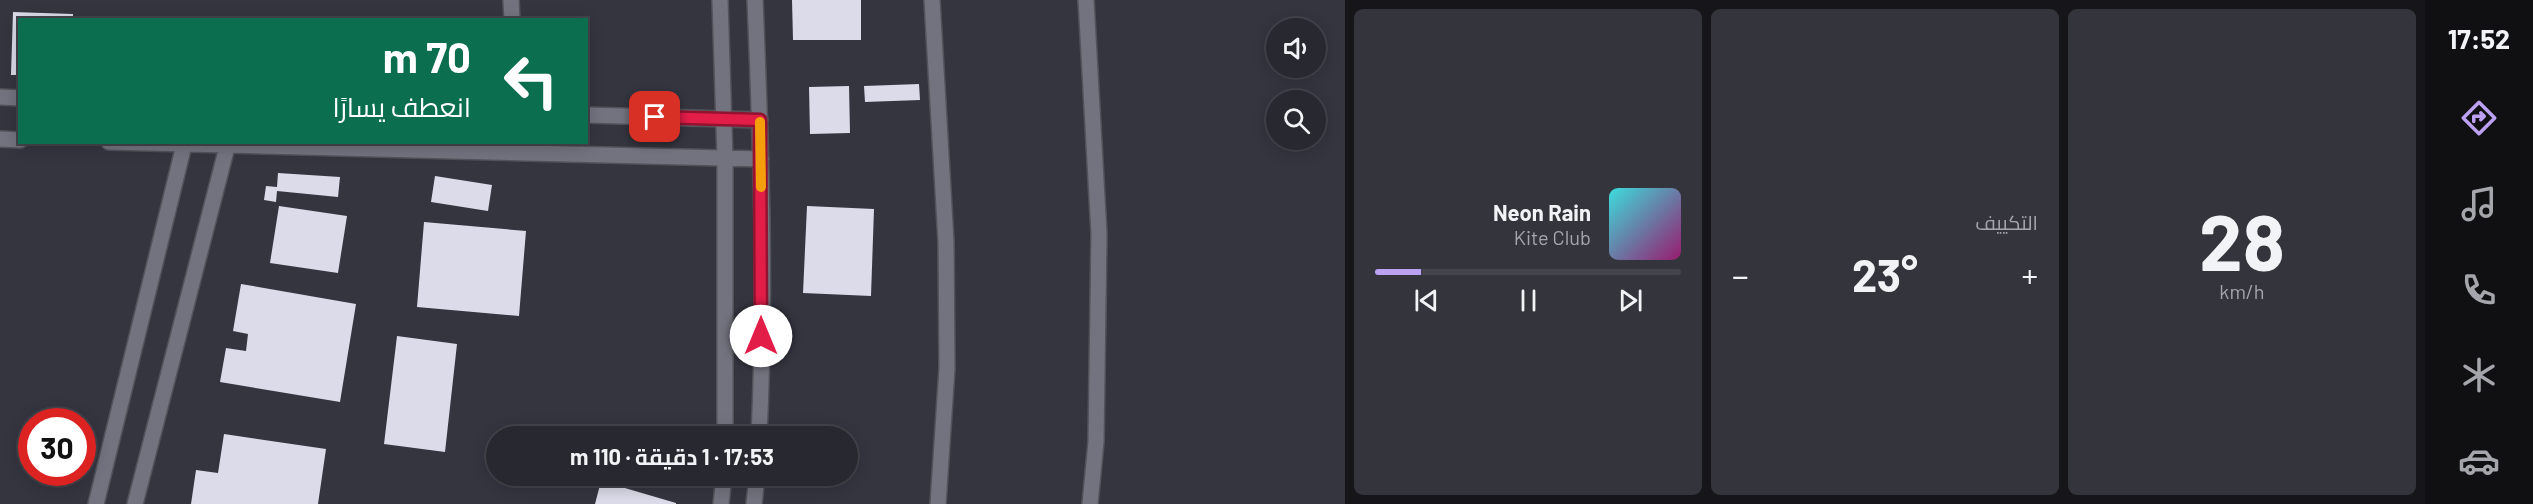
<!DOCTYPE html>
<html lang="ar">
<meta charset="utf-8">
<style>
:root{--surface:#282830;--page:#34343c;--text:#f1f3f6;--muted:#a5a6ab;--line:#44444c;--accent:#bca0f2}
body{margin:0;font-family:Barlow,Cairo,sans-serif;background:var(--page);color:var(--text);direction:rtl;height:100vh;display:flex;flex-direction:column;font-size:22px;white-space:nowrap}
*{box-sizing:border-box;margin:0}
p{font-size:20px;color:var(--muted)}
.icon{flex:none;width:33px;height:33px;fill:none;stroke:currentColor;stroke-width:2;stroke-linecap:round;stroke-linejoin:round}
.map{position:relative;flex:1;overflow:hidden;direction:ltr}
.side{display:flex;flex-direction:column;gap:9px;padding:9px;background:#16161a;width:1080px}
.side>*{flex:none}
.guide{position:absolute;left:18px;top:18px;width:570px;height:126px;border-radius:0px;box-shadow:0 3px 15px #0003,0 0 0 2px var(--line);direction:rtl;background:#0b6e4f;color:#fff;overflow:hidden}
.tools{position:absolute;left:1266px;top:18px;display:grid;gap:12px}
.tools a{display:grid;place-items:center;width:60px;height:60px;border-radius:50%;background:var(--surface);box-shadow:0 3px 15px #0003,0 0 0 2px var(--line);font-size:30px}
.speed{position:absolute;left:18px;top:408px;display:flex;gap:12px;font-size:30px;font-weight:700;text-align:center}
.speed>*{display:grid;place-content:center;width:78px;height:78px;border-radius:50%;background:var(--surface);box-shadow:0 3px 15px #0003,0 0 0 2px var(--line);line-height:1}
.speed .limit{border:9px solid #d22;background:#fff;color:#111}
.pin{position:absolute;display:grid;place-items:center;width:51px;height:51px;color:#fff;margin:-26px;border-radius:12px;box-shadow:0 3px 9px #0006}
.me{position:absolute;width:66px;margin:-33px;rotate:0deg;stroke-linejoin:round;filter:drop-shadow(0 0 4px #0008)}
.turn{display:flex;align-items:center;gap:21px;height:126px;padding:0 18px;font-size:27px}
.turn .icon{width:78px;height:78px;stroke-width:2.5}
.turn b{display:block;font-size:42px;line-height:51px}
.big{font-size:45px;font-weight:700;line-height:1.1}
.side .widget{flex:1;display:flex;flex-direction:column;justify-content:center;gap:9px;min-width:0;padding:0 21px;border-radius:9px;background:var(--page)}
.side .dial{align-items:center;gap:0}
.dial b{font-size:78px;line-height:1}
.song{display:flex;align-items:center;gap:18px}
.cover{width:72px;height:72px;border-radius:9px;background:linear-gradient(135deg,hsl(180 70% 55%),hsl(320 70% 35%))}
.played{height:6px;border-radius:3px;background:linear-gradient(90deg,var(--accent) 15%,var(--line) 15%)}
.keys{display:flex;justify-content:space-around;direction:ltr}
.heat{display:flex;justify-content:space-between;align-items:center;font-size:33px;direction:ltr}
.side .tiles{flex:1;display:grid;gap:9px;grid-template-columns:repeat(3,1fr)}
.trip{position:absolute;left:486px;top:426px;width:372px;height:60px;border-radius:30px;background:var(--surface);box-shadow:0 3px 15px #0003,0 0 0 2px var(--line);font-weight:700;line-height:60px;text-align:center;direction:rtl}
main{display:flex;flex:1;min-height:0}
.dock{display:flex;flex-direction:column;width:108px;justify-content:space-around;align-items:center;background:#101013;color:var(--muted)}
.dock .icon{width:42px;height:42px}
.dock .current{color:var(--accent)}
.dock b{font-size:27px;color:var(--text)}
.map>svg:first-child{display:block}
.building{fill:#dbdbe9}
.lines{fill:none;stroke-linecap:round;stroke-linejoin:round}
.minor-casing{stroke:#52525a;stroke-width:18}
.minor{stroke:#73737f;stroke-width:15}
.route-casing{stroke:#92132f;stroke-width:15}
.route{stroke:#e11d48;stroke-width:10}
.slow{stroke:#f59e0b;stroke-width:10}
</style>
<main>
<nav class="dock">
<b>17:52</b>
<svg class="icon current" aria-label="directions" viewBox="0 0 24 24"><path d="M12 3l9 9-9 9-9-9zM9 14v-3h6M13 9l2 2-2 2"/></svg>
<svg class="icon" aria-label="music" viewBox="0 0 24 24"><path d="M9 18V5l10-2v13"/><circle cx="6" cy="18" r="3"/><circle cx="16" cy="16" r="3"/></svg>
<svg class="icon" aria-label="phone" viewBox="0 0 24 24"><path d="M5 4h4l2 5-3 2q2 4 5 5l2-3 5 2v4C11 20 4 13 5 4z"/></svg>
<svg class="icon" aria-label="climate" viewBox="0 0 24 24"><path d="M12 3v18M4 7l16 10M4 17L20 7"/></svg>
<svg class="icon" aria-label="car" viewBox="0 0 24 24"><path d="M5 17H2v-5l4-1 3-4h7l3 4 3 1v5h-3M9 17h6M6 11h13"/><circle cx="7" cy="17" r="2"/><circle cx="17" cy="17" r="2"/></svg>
</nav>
<section class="side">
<div class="tiles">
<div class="widget dial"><b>28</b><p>km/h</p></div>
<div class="widget"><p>التكييف</p>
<div class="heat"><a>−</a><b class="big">23°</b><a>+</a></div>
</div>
<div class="widget">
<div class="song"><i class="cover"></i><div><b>Neon Rain</b><p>Kite Club</p></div></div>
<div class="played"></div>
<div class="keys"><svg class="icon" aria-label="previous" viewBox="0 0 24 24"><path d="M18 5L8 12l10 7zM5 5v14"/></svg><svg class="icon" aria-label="pause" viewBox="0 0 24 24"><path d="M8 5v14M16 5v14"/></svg><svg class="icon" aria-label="next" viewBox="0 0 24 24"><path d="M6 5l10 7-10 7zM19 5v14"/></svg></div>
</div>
</div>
</section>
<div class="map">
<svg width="1345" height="504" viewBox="0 0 1345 504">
<rect width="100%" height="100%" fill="#353540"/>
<path class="building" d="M792,0H861V40H793Z
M13,12L73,14V20H20V75H11Z
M919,84L920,100L865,102L864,86Z
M849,86L850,133L810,134L809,87Z
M278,173L340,177L338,197L277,191L276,202L264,200L266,186L277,187Z
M435,176L492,185L488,211L431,202Z
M279,206L347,216L338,273L270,263Z
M807,206L874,209L871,296L803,293Z
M424,222L526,231L519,316L417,307Z
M241,284L356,304L340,402L220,382L226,348L246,351L248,334L233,331Z
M397,336L457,344L445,452L384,444Z
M224,434L326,449L318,504H191L196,470L218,473Z
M601,481L676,503V504H595Z"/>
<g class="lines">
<g class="minor-casing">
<path id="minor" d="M511,0L512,20
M720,0L725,159V436
M755,0C761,145 766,291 759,436
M932,0L946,242L947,368L938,504
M1086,0L1099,234L1096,442L1090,504
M0,97L20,98
M586,115L760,120
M0,139L20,140
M109,142L761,159
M96,504L184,145
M135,504L227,147
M721,504L724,476
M754,504L757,476"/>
</g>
<use href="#minor" class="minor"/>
</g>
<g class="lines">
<g class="route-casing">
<path id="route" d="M655,117L760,120L761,336"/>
</g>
<use href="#route" class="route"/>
<path class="slow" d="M760,122L761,187"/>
</g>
</svg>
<div class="tools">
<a><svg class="icon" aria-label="sound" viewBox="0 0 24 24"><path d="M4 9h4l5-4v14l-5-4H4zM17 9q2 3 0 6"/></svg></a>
<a><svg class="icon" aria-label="search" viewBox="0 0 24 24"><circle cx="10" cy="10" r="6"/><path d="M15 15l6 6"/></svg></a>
</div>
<div class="speed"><div class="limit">30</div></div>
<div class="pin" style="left:655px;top:117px;background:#d93025"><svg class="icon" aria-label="arrive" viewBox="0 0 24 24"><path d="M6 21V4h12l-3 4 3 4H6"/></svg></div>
<svg class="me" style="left:761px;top:336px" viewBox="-20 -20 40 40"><circle r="19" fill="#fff"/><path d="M0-13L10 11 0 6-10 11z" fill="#e11d48"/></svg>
<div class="trip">17:53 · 1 دقيقة · 110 m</div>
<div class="guide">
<div class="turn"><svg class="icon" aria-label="left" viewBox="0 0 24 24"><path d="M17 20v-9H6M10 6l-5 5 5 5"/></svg><div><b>70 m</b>انعطف يسارًا</div></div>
</div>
</div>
</main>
